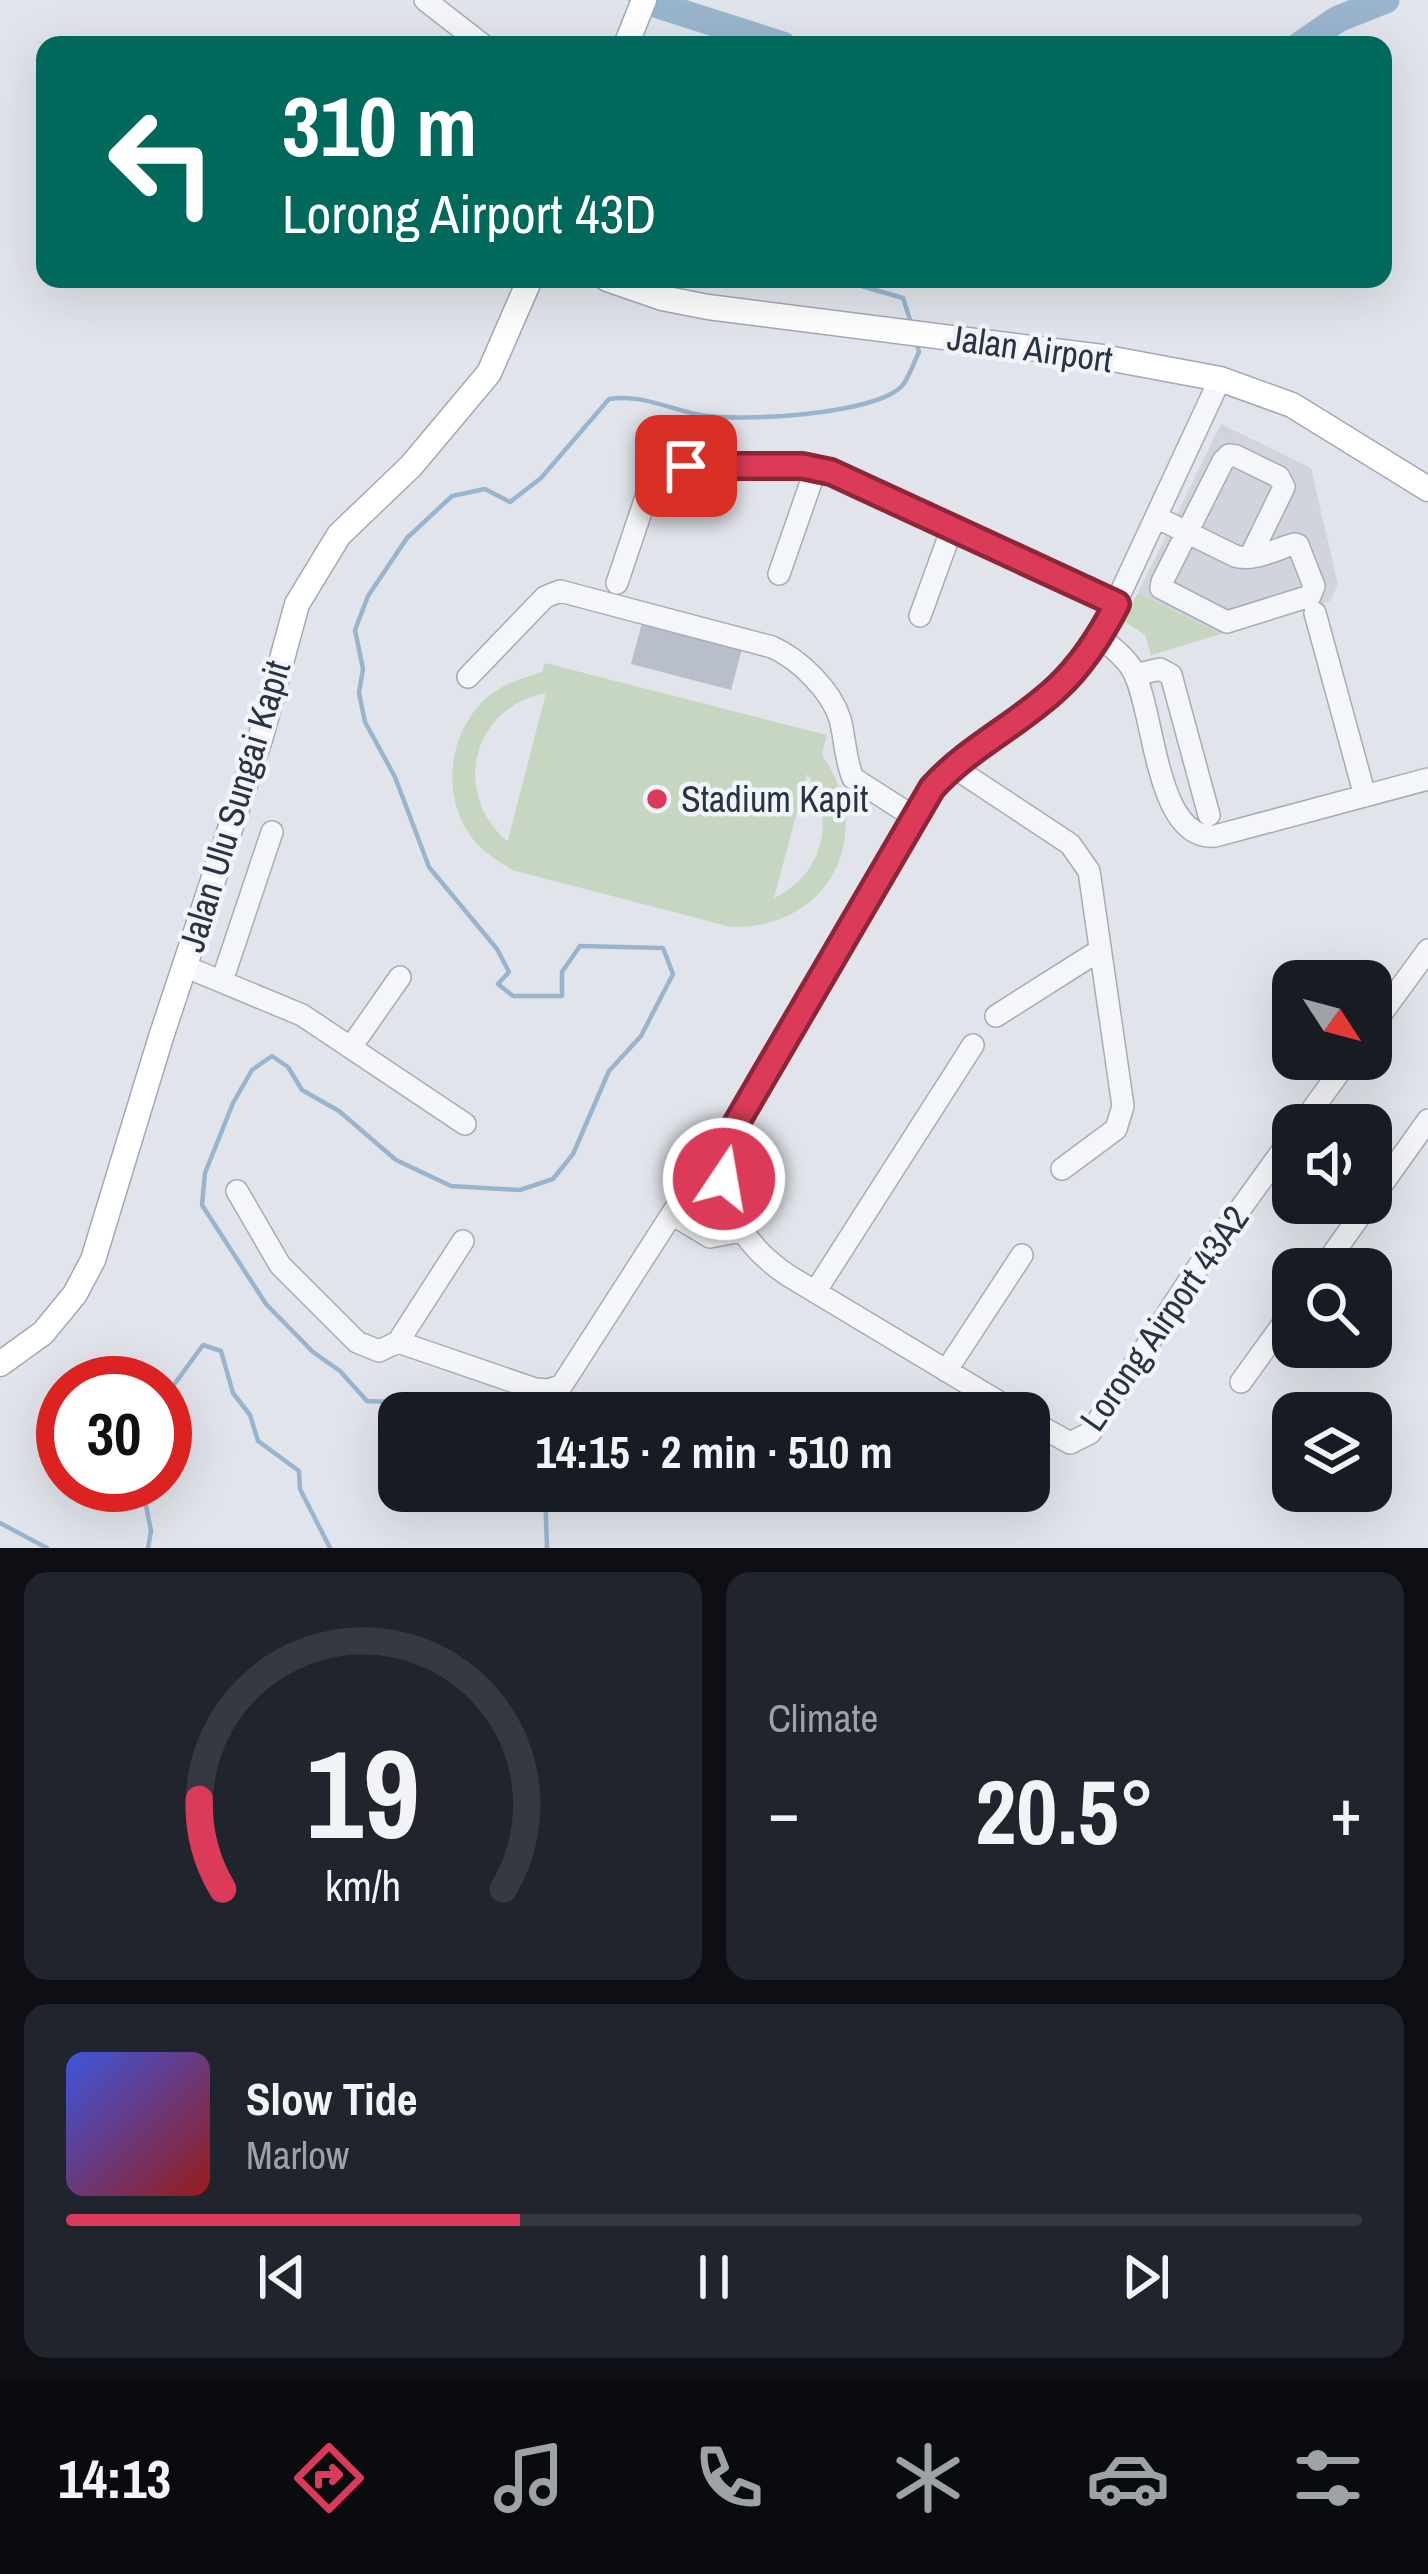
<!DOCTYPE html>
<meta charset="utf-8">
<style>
:root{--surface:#171b24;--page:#20242c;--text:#f1f3f6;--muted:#9ea1a6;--line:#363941;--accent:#db3b58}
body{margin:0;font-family:"Archivo Narrow",sans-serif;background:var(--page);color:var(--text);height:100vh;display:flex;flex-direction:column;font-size:45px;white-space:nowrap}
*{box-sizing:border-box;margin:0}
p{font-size:39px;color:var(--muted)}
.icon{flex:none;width:66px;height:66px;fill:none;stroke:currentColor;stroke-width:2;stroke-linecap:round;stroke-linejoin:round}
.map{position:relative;height:1548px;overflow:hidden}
.details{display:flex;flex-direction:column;gap:24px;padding:24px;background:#0d0f14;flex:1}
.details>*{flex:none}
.guide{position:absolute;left:36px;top:36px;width:1356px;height:252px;border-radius:24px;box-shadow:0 12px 48px #0002;background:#00695c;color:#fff;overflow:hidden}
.needle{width:78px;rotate:126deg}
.buttons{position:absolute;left:1272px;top:960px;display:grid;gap:24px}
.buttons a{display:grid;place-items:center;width:120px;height:120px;border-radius:24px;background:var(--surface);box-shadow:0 12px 48px #0002;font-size:60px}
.speed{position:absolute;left:36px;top:1356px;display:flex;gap:24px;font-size:60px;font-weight:700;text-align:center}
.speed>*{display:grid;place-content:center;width:156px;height:156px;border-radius:50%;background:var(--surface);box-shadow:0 12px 48px #0002;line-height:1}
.speed .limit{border:18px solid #d22;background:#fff;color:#111}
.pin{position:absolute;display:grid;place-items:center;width:102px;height:102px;color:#fff;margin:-51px;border-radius:24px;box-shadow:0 6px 18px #0006}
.me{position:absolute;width:132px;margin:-66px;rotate:12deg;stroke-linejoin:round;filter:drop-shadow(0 0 9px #0008)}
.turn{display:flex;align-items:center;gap:42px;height:252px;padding:0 48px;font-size:54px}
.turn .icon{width:156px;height:156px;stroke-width:2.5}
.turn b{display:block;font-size:84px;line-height:102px}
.big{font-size:90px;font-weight:700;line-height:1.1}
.details .card{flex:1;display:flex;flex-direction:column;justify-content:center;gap:18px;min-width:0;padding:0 42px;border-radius:24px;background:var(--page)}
.details .dial{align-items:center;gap:0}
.dial svg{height:312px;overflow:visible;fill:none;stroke:var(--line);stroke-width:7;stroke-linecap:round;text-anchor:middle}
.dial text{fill:var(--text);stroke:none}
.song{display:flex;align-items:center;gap:36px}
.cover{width:144px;height:144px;border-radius:18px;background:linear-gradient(135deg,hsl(230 70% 55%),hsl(0 70% 35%))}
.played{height:12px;border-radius:6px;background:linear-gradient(90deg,var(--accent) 35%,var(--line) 35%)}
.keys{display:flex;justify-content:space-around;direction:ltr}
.heat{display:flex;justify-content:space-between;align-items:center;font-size:66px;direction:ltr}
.details .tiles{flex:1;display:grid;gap:24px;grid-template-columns:1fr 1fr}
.card:last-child{grid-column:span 2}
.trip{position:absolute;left:378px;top:1392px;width:672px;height:120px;border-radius:24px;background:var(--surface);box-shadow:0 12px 48px #0002;font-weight:700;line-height:120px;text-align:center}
.dock{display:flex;height:192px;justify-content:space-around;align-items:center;background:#090b0e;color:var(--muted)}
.dock .icon{width:84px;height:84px}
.dock .active{color:var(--accent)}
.dock b{font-size:54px;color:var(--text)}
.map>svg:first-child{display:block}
.built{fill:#cfd4dd}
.green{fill:#c7d6c1;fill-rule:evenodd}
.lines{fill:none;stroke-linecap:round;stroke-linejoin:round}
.stream{stroke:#99b5ce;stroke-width:4.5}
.river{stroke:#99b5ce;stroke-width:27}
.building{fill:#b8bfca}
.minor-casing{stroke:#a6acb6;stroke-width:24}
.major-casing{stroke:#9faab8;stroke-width:27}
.minor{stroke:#f4f6f9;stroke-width:21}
.major{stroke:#fff;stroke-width:24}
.route-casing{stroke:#8e2639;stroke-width:30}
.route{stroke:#db3b58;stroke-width:21}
.poi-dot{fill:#db3b58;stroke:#f1f4f8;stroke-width:4.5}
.labels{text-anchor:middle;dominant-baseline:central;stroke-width:9;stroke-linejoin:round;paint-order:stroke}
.street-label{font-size:36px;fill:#283345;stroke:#f1f4f8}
.poi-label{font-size:36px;fill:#283345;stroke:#f1f4f8;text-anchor:start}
</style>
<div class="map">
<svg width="1428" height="1548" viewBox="0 0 1428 1548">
<rect width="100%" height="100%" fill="#e1e5eb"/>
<path class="built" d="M1221,424L1311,468L1338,585L1330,601L1221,634L1138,593Z"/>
<path class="green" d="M1138,593L1221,634L1151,655L1145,635L1122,620Z
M545,663L827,735L822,755C878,835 829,929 731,927L512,870C502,863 490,857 481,848C441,809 444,740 483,701C499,685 521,679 542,672ZM546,693L508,840L507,841C451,793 472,707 546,693ZM807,774C837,819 823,875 774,898Z"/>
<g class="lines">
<path class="stream" d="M707,23L722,45
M854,279L858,285L903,298L911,323
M165,1397L203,1345L221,1351L233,1393L250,1415L258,1441L299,1471L300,1489L330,1548
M437,1413L391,1402L367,1401L340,1371L313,1352L266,1304L202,1205L205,1173L233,1103L252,1070L272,1056L288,1067L302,1090L339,1111L396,1160L451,1186L520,1190L553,1179L573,1154L609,1071L641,1036L673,974L663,948L580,946L562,972V996H513L498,984L509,972L497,949L429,867L395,777L365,722L359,693L363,669L355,630L368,596L407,538L452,496L485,489L510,502L541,478L609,399C643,394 668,409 700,415C740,422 874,415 902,386C909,378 914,362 919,352L917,345
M142,1485L151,1531L148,1548
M545,1491L547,1548
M0,1523L47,1548"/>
<path class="river" d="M642,0L783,45
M1300,45L1338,19L1386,0"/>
</g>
<path class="building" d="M642,623L742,649L731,690L631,664Z"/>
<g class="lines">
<g class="minor-casing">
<path id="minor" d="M425,0L483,45
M1156,517L1235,556C1253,562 1276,549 1294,544L1298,545L1314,586L1310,596L1227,622L1161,588L1162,582L1223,461L1229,455L1236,456L1279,477L1284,487L1250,557
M779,574L816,468
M617,583L647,494L674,469L802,467L831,472L1117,604
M1315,613L1365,796
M920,616L952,528
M1100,637C1111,647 1126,657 1133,671C1155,711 1155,841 1215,836L1428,779
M1135,675L1160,669L1171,675L1209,815
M468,677L545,597L560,591L772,647C799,659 831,690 840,719C845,738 845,759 853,778L914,817
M952,766L1070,844L1089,871L1123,1106L1116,1129L1062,1169
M184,966L302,1015L465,1124
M222,981L272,832
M996,1016L1100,950
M1371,1028L1428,950
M351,1047L400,977
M1301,1125L1349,1059
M730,1135C709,1193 742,1245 789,1276L1017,1413
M237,1191L280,1265L357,1342L379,1351L398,1342
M1371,1200L1428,1120
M672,1214L710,1237L741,1231
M1322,1269L1369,1203
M815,1292L973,1045
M398,1342L535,1389L549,1390L562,1385L704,1164L733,1129L932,788L971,750L1056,689L1100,637L1220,379
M398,1342L463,1241
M946,1371L1022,1255
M1241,1382L1293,1310
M1029,1420L1070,1443L1090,1433L1194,1273L1293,1136"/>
</g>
<g class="major-casing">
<path id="major" d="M626,45L644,0
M607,279L662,298L708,307L1102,357L1220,379L1292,405L1428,489
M0,1364L43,1333L75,1294L93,1260L161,1037L261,736L297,604L339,535L411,466L489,373L530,279"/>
</g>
<use href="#minor" class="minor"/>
<use href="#major" class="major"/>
</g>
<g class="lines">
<g class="route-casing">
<path id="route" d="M686,466H802L831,472L1117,604C1101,635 1083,664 1057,688C1018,725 969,747 932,788L733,1129L727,1145L724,1179"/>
</g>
<use href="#route" class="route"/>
</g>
<circle class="poi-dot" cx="657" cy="799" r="12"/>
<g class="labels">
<g class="street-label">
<text transform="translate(1030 348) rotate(8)">Jalan Airport</text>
<text transform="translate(234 806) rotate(-73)">Jalan Ulu Sungai Kapit</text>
<text transform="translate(1164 1318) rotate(-55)">Lorong Airport 43A2</text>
</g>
<g class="poi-label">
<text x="681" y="799">Stadium Kapit</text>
</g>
</g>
</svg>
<div class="buttons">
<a><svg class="needle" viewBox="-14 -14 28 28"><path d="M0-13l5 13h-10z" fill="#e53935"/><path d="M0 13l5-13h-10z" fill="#9ea1a6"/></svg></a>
<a><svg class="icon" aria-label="sound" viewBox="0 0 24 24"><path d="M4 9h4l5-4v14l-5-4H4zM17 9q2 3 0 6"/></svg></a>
<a><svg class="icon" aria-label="search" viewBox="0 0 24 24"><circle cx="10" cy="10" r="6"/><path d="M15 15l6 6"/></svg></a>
<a><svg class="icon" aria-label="layers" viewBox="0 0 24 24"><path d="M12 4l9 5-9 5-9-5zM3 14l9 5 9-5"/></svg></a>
</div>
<div class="speed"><div class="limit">30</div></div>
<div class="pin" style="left:686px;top:466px;background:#d93025"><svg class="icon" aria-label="arrive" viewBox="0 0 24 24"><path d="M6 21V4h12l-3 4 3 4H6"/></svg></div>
<svg class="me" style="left:724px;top:1179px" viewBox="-20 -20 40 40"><circle r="17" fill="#db3b58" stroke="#fff" stroke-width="3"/><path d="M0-11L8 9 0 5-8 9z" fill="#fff"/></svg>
<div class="trip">14:15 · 2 min · 510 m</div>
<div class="guide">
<div class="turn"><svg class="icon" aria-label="left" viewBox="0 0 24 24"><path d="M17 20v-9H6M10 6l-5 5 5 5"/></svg><div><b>310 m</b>Lorong Airport 43D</div></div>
</div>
</div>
<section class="details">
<div class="tiles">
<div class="card dial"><svg viewBox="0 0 100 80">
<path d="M14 69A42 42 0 1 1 86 69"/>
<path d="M14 69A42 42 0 0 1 8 46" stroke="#db3b58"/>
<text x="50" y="56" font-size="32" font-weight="700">19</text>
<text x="50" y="72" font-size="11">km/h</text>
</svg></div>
<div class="card"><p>Climate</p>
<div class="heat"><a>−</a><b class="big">20.5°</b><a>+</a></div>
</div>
<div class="card">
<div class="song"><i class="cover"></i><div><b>Slow Tide</b><p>Marlow</p></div></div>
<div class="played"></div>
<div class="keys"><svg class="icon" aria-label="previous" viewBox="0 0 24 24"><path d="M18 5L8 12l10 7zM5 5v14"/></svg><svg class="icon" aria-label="pause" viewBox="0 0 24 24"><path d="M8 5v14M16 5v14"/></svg><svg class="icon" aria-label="next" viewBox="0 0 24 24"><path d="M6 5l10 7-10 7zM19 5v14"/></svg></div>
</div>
</div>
</section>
<nav class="dock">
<b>14:13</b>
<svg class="icon active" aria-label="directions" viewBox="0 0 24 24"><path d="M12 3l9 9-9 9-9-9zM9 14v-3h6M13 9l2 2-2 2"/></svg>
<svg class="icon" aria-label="music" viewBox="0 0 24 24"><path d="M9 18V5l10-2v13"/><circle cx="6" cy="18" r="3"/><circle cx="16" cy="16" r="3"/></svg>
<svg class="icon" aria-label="phone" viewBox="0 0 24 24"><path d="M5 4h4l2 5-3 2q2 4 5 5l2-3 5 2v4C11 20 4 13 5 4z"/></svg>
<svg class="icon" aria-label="climate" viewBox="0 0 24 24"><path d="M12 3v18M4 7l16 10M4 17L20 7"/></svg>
<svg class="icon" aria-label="car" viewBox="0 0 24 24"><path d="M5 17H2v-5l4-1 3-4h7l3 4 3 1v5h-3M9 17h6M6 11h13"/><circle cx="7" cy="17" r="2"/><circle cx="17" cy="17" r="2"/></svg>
<svg class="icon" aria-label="filters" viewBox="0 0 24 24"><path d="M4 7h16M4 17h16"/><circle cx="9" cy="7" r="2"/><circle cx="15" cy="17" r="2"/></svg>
</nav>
